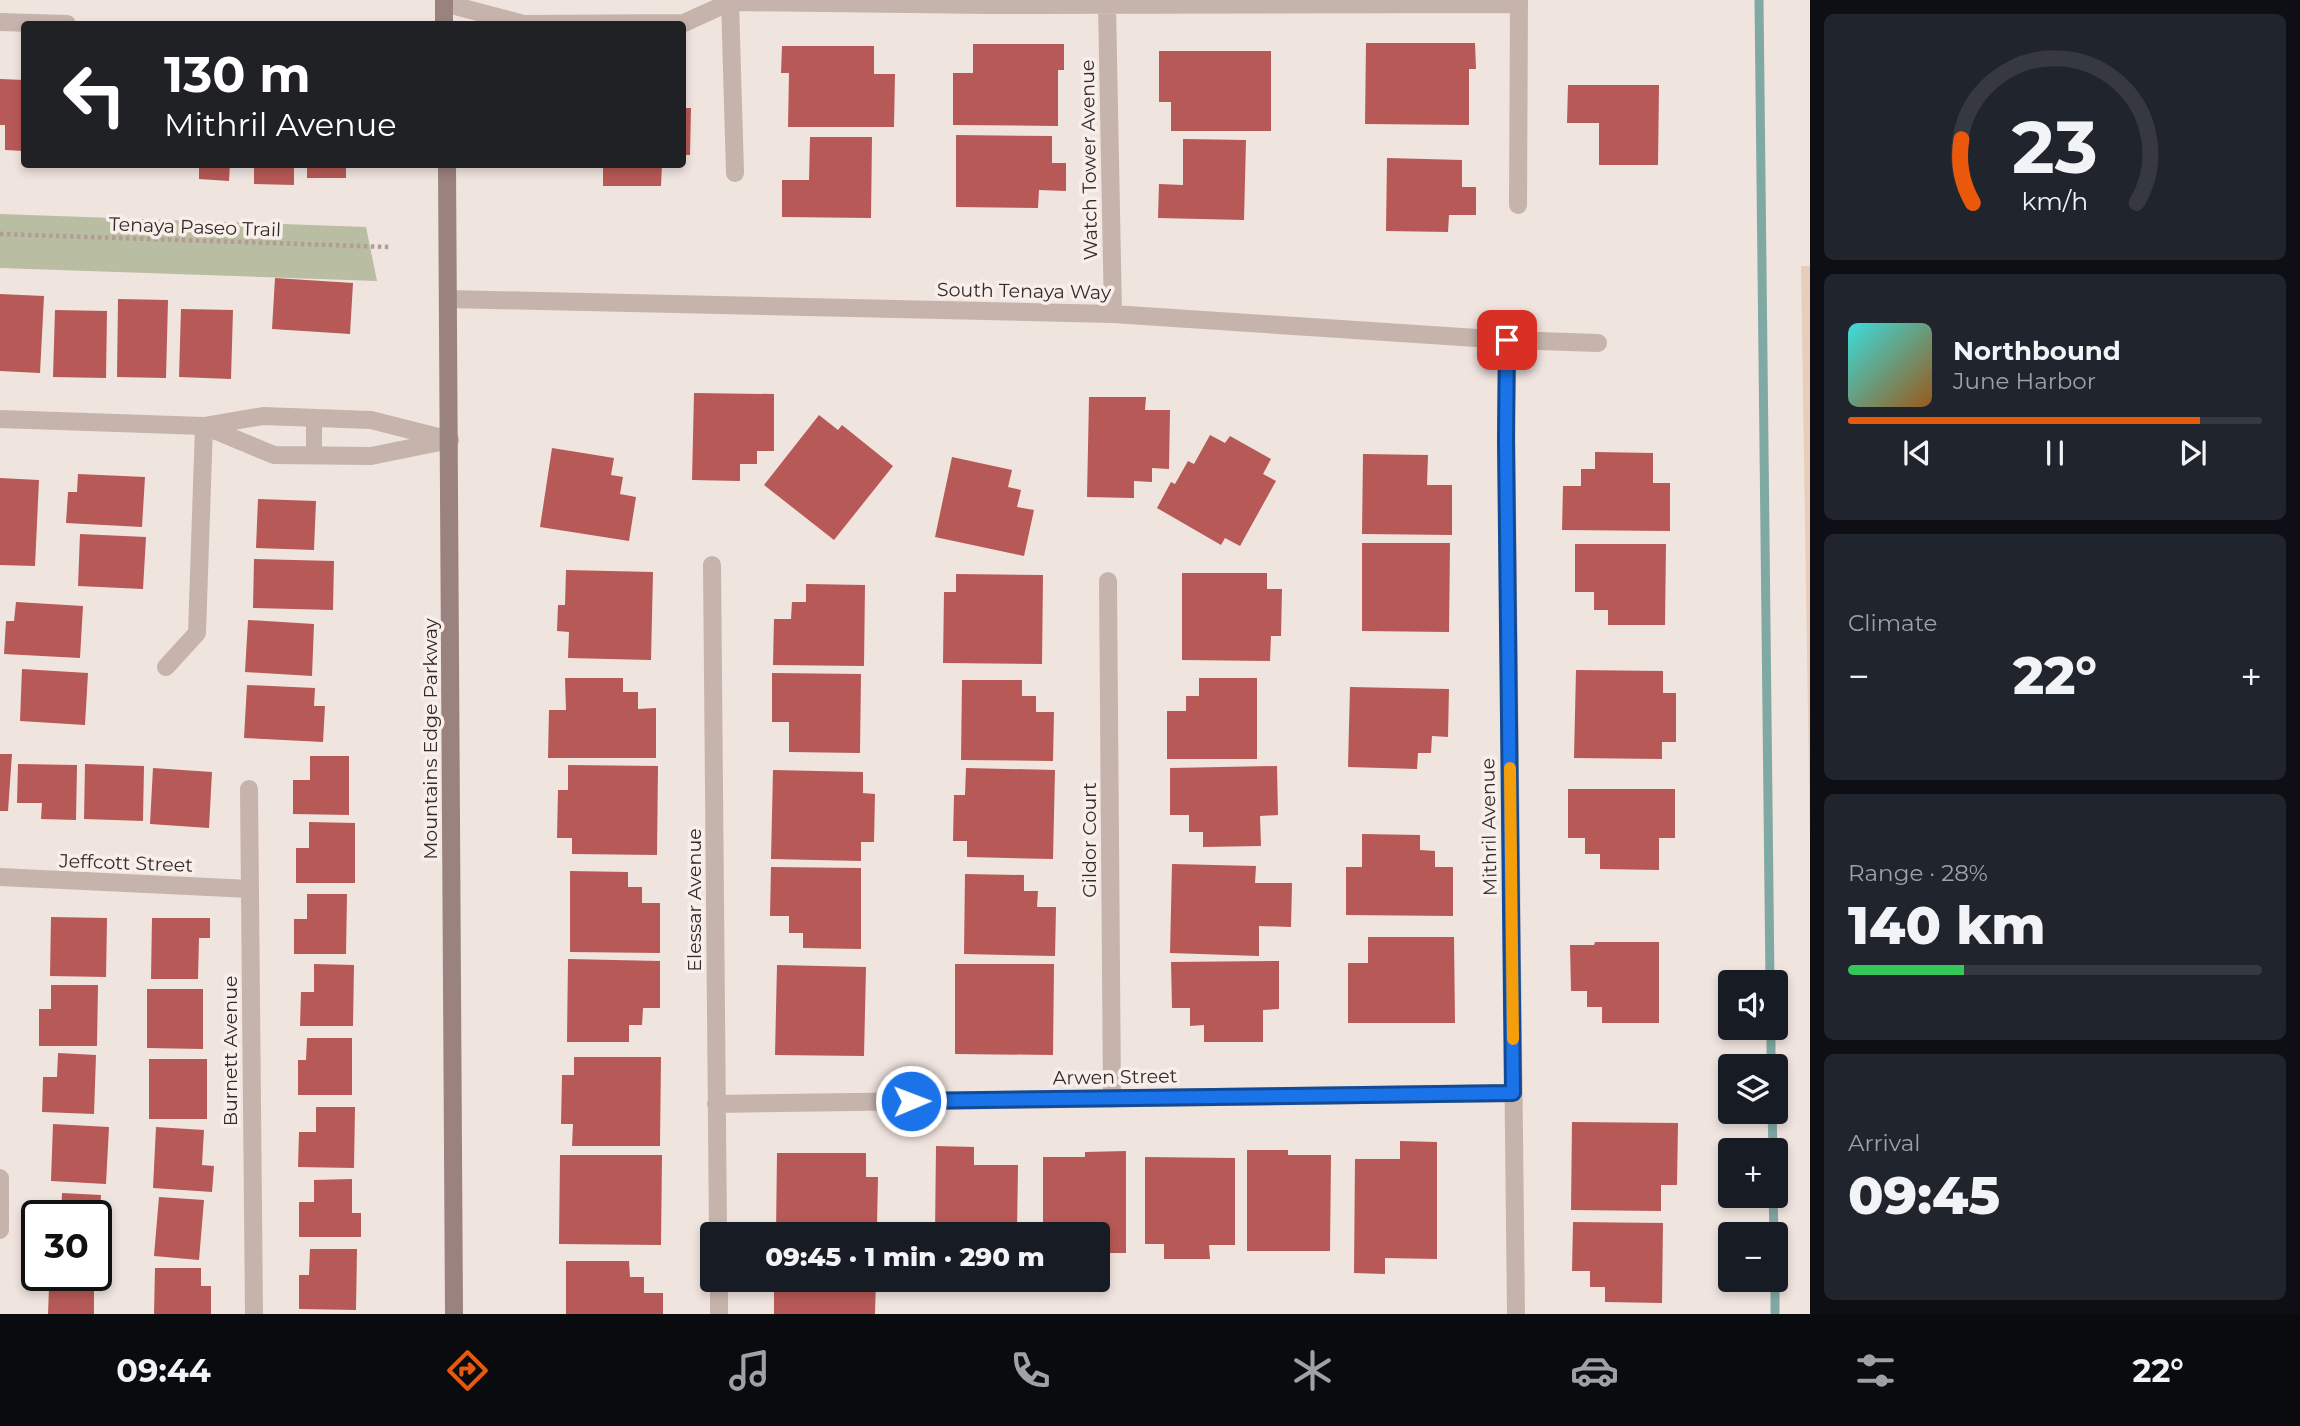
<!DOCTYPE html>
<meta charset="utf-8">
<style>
:root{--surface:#171b24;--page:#20242c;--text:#f1f3f6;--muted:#9ea1a6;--line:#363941;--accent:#ea580c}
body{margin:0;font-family:Montserrat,sans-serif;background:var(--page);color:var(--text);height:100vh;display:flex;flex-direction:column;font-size:26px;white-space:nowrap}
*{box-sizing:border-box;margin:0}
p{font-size:23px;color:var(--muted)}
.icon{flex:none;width:38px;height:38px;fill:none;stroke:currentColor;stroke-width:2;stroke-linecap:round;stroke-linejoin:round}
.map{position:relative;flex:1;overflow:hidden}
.panel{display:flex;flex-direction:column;gap:14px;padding:14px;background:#0d0f14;width:490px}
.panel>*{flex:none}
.hud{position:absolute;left:21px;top:21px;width:665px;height:147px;border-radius:7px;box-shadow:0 4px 10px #0003;background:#202124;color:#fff;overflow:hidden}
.fabs{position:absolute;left:1718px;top:970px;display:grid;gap:14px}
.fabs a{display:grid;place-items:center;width:70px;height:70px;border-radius:7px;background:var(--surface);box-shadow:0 4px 10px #0003;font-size:35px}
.speed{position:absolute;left:21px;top:1200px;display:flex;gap:14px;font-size:35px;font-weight:700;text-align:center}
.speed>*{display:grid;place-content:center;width:91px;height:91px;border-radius:50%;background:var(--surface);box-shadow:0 4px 10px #0003;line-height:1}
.speed .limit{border:4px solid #111;border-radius:10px;background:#fff;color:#111}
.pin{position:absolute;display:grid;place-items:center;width:60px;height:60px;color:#fff;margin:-30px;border-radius:14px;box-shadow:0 4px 10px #0006}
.me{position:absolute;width:77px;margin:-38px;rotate:89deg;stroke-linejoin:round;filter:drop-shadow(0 0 5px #0008)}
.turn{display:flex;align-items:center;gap:24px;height:147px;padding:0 28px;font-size:32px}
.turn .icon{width:91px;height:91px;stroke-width:2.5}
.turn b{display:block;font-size:49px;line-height:60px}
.big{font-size:52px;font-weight:800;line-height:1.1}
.panel .widget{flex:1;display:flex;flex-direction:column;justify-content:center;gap:10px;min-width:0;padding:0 24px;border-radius:10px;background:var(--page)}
.panel .dial{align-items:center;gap:0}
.dial svg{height:182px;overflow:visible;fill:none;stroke:var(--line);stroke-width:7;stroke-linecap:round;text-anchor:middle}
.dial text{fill:var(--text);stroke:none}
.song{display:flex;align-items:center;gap:21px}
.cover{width:84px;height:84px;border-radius:10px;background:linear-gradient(135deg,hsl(180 70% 55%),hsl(30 70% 35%))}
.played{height:7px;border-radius:4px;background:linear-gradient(90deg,var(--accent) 85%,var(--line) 85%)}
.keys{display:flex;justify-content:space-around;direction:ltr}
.heat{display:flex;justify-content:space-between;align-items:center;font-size:38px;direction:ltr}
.charge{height:10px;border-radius:5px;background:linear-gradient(90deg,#34c759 28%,var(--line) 0)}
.trip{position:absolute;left:700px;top:1222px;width:410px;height:70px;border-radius:7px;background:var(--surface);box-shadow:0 4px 10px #0003;font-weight:800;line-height:70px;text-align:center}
.menu{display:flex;height:112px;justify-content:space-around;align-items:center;background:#090b0e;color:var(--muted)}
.menu .icon{width:49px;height:49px}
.menu .current{color:var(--accent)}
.menu b{font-size:32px;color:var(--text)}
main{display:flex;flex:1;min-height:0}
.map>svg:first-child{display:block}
.green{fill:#b9bda1}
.sand{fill:#e7ceba}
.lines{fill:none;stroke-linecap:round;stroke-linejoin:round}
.stream{stroke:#81a9a3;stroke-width:9}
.building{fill:#b75956}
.path{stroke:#b29d96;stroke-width:4.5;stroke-dasharray:3.5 3.5;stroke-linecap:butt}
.lane{stroke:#c6b3ac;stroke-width:16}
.street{stroke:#c6b3ac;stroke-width:18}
.secondary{stroke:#9a827e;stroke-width:18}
.route-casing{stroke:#114b97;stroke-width:18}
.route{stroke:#1a73e8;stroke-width:12}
.slow{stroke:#f59e0b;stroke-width:12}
.labels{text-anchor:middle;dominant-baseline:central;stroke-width:7;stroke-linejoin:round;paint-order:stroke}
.street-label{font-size:19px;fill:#352b2a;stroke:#f8efeb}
</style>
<main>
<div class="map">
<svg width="1810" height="1314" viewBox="0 0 1810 1314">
<rect width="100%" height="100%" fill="#f0e4df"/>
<path class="green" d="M0,214L366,227L377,281L0,268Z"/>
<path class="sand" d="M1801,266H1810V844Z"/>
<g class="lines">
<path class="stream" d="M1759,0L1770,982
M1771,1027V1066
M1772,1111L1773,1150
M1773,1195L1774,1234
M1775,1279V1314"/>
</g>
<path class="building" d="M1366,43H1475L1476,69H1469V125L1365,124Z
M973,44H1064V70H1058V126L953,125V73H973Z
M782,46H874V74H895L894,127H788L789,73H781Z
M1159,51H1271V131H1171V102H1159Z
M0,79L24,80V151L5,150V125H0Z
M1568,85H1659L1658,165H1599V123H1567Z
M682,108H691L690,155H682Z
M956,135L1052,136V163H1066V191L1039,190L1038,208L956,207Z
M810,137H872L871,218L782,217V180H809Z
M1183,139L1246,140L1244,220L1158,218L1159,184L1183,185Z
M1387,158L1462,160V187H1476V215H1449L1448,232L1386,231Z
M199,164H230L229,181L199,179Z
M254,164H294V185L254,184Z
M307,164H346V178H307Z
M603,164H662L661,186H603Z
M275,278L353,283L350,334L272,329Z
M0,294L44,296L40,373L0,371Z
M118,299L168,300L166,378L117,377Z
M181,309L233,310L231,379L179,377Z
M55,310L107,311L106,378L53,377Z
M694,393L774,394V451H757V464H740V481L692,480Z
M1089,397H1146L1145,410H1170L1169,469L1152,468V482L1134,481V498L1087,497Z
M819,415L838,430L842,425L893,466L834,540L764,485Z
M1210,435L1225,443L1230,436L1271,459L1263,474L1276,481L1240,546L1225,538L1221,545L1157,508L1171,482L1175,484L1188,461L1194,464Z
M552,448L614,458L611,475L623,477L620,494L636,497L629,541L540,527Z
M1595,452L1653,453V483H1670V531L1562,530L1563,486H1581V469H1595Z
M1363,454L1428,455L1427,485H1452V535L1362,534Z
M952,457L1012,470L1008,487L1021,490L1017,507L1034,510L1024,556L935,537Z
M78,474L145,477L142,527L66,523L68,492H77Z
M0,478L39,480L35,566L0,565Z
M258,499L316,501L314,550L256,548Z
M80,534L146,537L143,589L78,586Z
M1362,543H1450L1449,632L1362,631Z
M1575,544H1666L1665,625H1608V610H1594V592H1575Z
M254,559L334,561L333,610L253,608Z
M566,570L653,572L651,660L568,658L569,632L557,631L558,605H565Z
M1182,573H1267V589H1282L1281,636H1271L1270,661L1182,660Z
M956,574L1043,575L1042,664L943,663L944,592H956Z
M806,584L865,585L864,666L773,665L774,619H791L792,602H806Z
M16,602L83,606L80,658L4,654L6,621H14Z
M248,620L314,624L312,676L245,672Z
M22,669L88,673L85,725L20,721Z
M1576,670L1663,671V693H1676V742H1662V759L1574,758Z
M772,673L861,674L860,753L789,752V722H772Z
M565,678H623V692H638V709L656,708V758H548L549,710H566Z
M1199,678H1257V759H1167V711H1186V696H1199Z
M962,680H1022V696H1036V712H1054L1053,761L961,760Z
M247,685L315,688L314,706H325L323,742L244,738Z
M1350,687L1449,689L1448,737L1432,736L1431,753H1418L1417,769L1348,767Z
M0,754H12L8,811H0Z
M310,756H349V815L293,814V780H310Z
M18,764L77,765L76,820L41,819L42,803H17Z
M85,764L144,766L143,821L84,819Z
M568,765L658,766L657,855L572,854V838H557L558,790H568Z
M1277,766L1278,815L1260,816L1261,846L1203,847V832H1189V815H1170V768Z
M153,768L212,772L209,828L150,824Z
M966,768L1055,770L1053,859L967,857V841H953L954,795H965Z
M773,770L863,772V793L875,794L874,842H861V861L771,859Z
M1568,789H1675V838H1659V870L1600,869V854H1585V838H1568Z
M309,822L355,823V883H296V848H309Z
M1362,834L1420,835V850L1435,851V867H1453V916L1346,915V867H1362Z
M1172,864L1256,866L1255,883H1292L1291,927L1259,926V956L1170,953Z
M771,867L861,868V949L803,948V933H789V916H770Z
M570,871L628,872V887H642V903H660V953L570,952Z
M965,874L1024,875V891H1038L1037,907H1056L1055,956L964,954Z
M307,894H347L346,954H294V919H307Z
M51,917L107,918L106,977L50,976Z
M152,918H210V938H199L198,979H151Z
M1368,937H1454L1455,1023H1348V963H1368Z
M1595,942H1659V1023H1602V1007H1587V991H1571L1570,945H1594Z
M568,959L660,961V1008H643L642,1025H629V1042H567Z
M1279,961V1009L1263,1010V1042H1204V1025L1190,1026V1008H1172L1171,962Z
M314,964L354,965L353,1026H300L301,992H314Z
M955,964H1054L1053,1055L955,1054Z
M777,965L866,967L864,1056L775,1055Z
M51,985H98L97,1046H39V1009H51Z
M147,989H203V1049L147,1048Z
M307,1038H352V1095H298V1060H306Z
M58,1053L96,1055L94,1114L42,1112L43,1077H57Z
M574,1057H661L660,1146H572L573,1124H561L562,1075H574Z
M149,1059H207V1119H149Z
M316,1107H355L354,1168L298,1167L299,1132H316Z
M1572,1122L1678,1123L1677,1185H1661V1211L1571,1210Z
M53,1124L109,1127L106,1184L51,1181Z
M156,1127L204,1130L202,1165L214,1166L212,1192L153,1188Z
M1400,1141L1437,1142V1259L1385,1258V1274L1354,1273L1355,1159H1400Z
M936,1146L974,1147V1165H1018L1017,1234H935Z
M1247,1150H1288V1155H1331L1330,1251H1247Z
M1126,1151V1253H1097V1234H1043V1157H1085V1152Z
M777,1153H866V1177H878L877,1226L865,1225V1234H776Z
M560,1155H662L661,1245L559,1244Z
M1145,1157L1235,1158V1245H1209L1210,1259H1164V1244H1145Z
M352,1179V1213H361V1237H299V1202H314V1180Z
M62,1193L101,1195L98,1245H96V1216H61Z
M159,1197L204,1200L199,1260L154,1256Z
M1573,1222L1663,1223L1662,1303L1605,1302V1287H1590V1271H1572Z
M310,1249H357L356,1310L299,1309V1275H309Z
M566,1261H629L630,1277H644V1293H663V1314H566Z
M155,1268H201V1286H211V1314H154Z
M66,1276H94V1314H48L49,1288H65Z
M774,1279H876L875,1314H774Z"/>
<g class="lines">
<path class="path" d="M0,234L389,247"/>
<path class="lane" d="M314,456V418"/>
<path class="street" d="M730,0L735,173
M444,3L524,24L684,23L730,2L989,5L1519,4
M1107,5L1113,314
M0,22L67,24
M1518,205L1519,0
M449,299L1113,314L1507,340L1598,343
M1507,340L1506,413L1516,1314
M0,419L204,426L263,416L371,420L450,440
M204,426L274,455L371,456L445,441
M712,565L718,1234
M1108,581L1112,1099
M166,667L197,633L204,426
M249,789L254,1314
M0,877L250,889
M716,1104L1513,1093
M0,1178V1230
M719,1279V1314"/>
<path class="secondary" d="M444,0V24
M447,164L454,1314"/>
</g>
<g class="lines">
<g class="route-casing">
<path id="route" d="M911,1101L1513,1093L1506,440L1507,340"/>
</g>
<use href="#route" class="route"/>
<path class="slow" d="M1510,768L1513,1039"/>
</g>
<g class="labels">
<g class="street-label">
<text transform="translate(1089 160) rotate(-91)">Watch Tower Avenue</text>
<text transform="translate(195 227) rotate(2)">Tenaya Paseo Trail</text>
<text transform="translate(1024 291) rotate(1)">South Tenaya Way</text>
<text transform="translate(430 739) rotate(-90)">Mountains Edge Parkway</text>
<text transform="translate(1489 827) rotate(-91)">Mithril Avenue</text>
<text transform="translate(1089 840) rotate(-90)">Gildor Court</text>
<text transform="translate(126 863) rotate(2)">Jeffcott Street</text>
<text transform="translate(694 900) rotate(-90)">Elessar Avenue</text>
<text transform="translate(230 1051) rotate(-90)">Burnett Avenue</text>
<text transform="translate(1115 1077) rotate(-1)">Arwen Street</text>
</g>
</g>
</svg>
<div class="fabs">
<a><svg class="icon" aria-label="sound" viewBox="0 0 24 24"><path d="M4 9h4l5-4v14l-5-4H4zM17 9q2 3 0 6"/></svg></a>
<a><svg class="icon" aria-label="layers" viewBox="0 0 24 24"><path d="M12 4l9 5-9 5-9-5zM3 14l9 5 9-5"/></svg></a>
<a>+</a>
<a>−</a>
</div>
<div class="speed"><div class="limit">30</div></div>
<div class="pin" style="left:1507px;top:340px;background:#d93025"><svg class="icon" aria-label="arrive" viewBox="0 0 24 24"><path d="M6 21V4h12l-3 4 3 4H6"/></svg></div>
<svg class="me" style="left:911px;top:1101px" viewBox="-20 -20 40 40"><circle r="17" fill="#1a73e8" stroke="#fff" stroke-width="3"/><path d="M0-11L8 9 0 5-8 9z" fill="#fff"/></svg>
<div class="trip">09:45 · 1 min · 290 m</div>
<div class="hud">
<div class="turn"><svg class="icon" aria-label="left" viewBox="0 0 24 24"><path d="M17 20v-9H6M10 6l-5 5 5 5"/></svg><div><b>130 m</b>Mithril Avenue</div></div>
</div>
</div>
<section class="panel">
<div class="widget dial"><svg viewBox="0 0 100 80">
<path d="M14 69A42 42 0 1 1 86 69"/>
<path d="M14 69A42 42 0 0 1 9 41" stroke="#ea580c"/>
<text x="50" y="56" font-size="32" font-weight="700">23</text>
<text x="50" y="72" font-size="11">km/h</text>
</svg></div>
<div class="widget">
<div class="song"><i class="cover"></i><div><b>Northbound</b><p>June Harbor</p></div></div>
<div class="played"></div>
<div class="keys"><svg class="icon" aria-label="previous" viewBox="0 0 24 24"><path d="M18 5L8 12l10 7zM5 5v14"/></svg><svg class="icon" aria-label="pause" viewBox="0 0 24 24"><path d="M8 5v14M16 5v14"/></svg><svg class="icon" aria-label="next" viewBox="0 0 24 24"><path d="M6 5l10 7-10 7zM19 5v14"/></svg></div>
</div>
<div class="widget"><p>Climate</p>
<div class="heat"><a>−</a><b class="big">22°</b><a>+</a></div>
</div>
<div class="widget"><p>Range · 28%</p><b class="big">140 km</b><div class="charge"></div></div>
<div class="widget"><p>Arrival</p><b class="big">09:45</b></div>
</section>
</main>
<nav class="menu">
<b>09:44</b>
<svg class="icon current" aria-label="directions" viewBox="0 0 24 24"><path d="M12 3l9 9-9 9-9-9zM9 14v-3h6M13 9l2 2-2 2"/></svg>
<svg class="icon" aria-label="music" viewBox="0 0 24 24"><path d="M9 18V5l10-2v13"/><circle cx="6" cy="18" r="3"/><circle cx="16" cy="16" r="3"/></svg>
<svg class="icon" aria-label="phone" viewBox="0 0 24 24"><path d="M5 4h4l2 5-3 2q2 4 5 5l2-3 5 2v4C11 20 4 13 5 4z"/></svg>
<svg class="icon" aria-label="climate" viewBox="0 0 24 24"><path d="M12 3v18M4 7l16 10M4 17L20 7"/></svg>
<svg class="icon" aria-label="car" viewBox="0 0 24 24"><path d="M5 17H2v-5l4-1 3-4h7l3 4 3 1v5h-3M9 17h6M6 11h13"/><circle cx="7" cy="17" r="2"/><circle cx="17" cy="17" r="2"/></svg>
<svg class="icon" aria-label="filters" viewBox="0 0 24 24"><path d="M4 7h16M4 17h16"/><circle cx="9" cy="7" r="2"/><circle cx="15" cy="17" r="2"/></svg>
<b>22°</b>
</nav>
